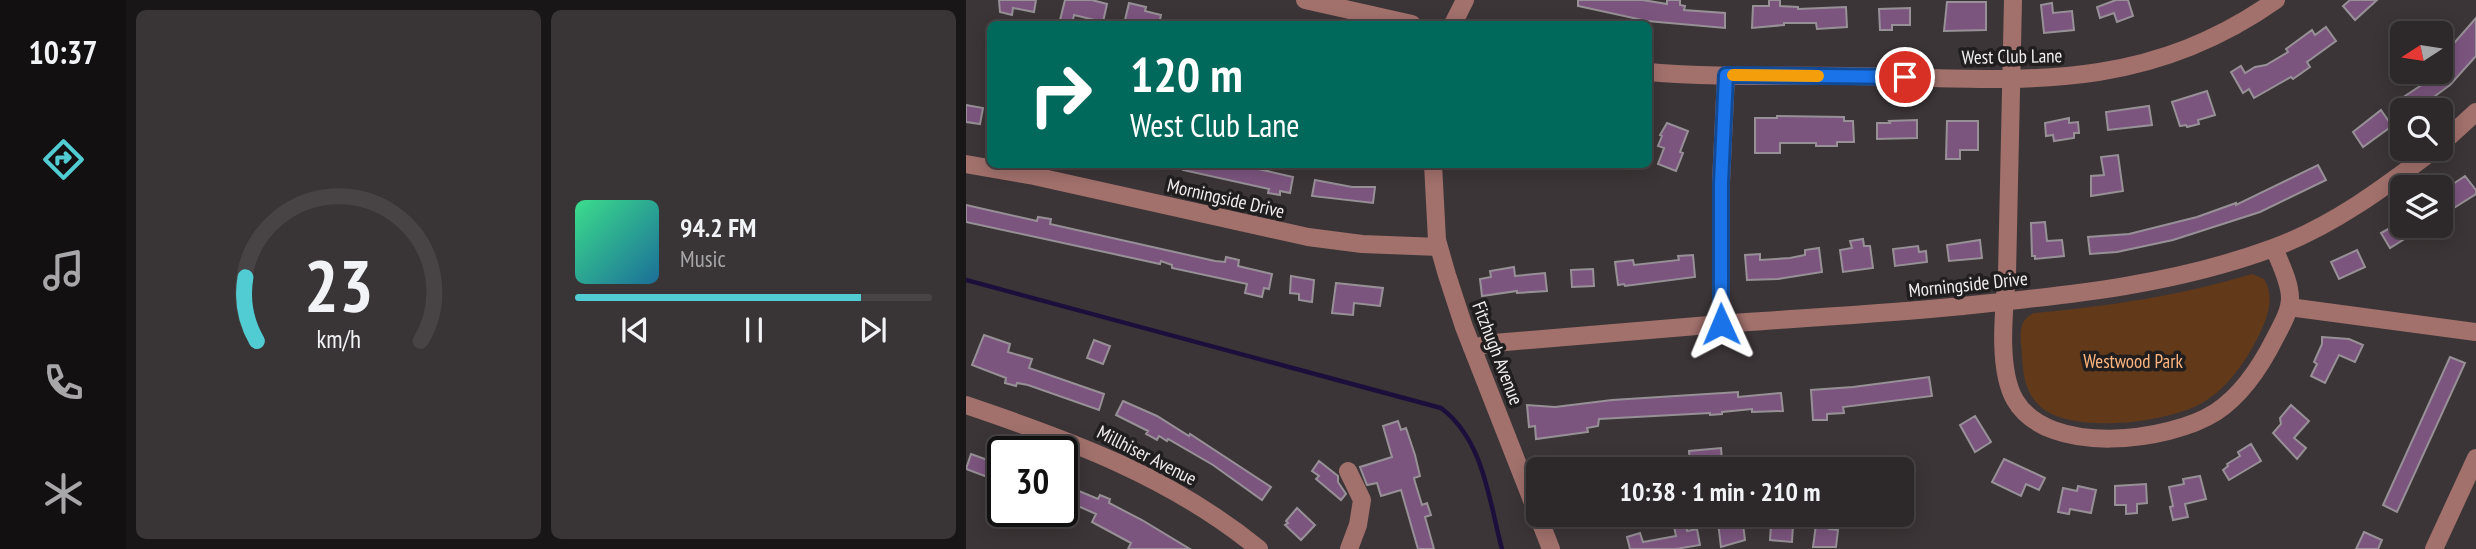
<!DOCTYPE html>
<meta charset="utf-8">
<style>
:root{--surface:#2d2829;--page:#393435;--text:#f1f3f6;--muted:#a7a6a8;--line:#484446;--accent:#51ccd3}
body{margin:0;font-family:"PT Sans Narrow",sans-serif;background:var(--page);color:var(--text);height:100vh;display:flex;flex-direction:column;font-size:26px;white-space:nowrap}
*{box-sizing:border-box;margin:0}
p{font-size:23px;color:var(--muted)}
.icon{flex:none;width:38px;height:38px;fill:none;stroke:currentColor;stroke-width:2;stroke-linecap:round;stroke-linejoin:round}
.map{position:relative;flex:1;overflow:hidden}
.drawer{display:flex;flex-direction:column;gap:10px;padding:10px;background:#191617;width:840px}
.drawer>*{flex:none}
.guide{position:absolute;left:21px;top:21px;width:665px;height:147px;border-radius:10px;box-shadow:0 4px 18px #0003,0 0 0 2px var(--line);background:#00695c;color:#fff;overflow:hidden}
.needle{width:46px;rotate:258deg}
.fabs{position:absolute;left:1424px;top:21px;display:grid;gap:14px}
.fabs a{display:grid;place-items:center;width:63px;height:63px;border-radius:10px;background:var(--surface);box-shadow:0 4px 18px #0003,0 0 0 2px var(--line);font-size:35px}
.speed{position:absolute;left:21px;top:436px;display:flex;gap:14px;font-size:35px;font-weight:700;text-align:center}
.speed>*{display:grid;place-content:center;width:91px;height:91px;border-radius:50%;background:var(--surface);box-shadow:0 4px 18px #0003,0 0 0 2px var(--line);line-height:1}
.speed .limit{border:4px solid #111;border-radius:10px;background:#fff;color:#111}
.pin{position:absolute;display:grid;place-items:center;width:60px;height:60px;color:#fff;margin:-30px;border:4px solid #fff;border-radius:50%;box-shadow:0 2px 7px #0007}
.me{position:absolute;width:77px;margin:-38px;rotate:359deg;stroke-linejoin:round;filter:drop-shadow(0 0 5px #0008)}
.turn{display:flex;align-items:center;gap:24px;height:147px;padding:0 28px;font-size:32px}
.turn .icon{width:91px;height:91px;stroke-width:2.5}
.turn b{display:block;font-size:49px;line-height:60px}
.drawer .widget{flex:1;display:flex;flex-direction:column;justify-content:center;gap:10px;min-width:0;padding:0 24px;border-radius:10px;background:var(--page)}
.drawer .dial{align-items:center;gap:0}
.dial svg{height:182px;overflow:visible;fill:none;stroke:var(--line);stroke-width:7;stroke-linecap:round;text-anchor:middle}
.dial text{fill:var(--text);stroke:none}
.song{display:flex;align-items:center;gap:21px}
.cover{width:84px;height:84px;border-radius:10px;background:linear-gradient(135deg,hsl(150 70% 55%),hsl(200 70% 35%))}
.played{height:7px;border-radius:4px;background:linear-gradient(90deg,var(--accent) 80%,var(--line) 80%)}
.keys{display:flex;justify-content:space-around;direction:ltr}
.drawer .tiles{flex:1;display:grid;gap:10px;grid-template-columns:repeat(2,1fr)}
.trip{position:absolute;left:560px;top:457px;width:388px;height:70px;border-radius:10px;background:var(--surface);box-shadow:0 4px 18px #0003,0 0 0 2px var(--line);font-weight:700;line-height:70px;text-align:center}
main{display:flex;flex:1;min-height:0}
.menu{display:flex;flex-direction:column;width:126px;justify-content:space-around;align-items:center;background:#121010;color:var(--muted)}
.menu .icon{width:49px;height:49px}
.menu .current{color:var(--accent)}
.menu b{font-size:32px;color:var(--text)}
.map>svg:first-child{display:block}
.green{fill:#623a1a}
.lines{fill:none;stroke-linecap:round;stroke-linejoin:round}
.stream{stroke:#1d0f3c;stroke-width:4.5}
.building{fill:#7c557f;stroke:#979197;stroke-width:2}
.minor{stroke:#a2716c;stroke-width:18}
.route-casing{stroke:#114b97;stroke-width:18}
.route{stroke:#1a73e8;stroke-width:12}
.slow{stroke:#f59e0b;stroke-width:12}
.labels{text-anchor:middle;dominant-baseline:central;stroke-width:7;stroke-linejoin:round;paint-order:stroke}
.street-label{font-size:19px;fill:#f2edef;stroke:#211e1f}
.park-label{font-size:19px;fill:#ffb57f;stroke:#211e1f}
</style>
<main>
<nav class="menu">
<b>10:37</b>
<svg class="icon current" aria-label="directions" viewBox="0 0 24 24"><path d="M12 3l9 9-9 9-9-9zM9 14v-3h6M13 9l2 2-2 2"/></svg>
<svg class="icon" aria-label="music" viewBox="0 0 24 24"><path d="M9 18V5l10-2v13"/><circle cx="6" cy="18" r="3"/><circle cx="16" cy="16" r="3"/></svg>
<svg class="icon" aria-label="phone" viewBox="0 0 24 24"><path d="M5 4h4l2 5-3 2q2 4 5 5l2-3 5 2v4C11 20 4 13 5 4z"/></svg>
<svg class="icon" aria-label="climate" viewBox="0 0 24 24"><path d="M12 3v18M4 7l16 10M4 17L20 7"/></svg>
</nav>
<section class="drawer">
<div class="tiles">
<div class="widget dial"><svg viewBox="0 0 100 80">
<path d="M14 69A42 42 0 1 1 86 69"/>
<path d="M14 69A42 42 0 0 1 9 41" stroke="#51ccd3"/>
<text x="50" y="56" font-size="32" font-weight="700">23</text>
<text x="50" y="72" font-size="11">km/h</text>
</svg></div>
<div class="widget">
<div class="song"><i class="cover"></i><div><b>94.2 FM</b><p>Music</p></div></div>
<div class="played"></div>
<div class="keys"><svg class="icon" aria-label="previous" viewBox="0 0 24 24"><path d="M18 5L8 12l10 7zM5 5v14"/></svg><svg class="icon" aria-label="pause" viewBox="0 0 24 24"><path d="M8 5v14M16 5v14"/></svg><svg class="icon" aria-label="next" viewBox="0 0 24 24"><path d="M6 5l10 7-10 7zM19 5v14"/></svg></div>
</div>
</div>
</section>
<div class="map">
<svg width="1510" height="549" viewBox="0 0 1510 549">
<rect width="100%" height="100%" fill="#3c3537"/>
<path class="green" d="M1286,274L1298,279C1309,297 1302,317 1293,335C1280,361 1262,388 1236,403C1201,423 1108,434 1076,408C1059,394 1057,375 1056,355C1055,338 1050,321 1068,313C1145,306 1211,296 1286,274Z"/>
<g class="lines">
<path class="stream" d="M0,280L475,408C518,440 523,501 536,549"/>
</g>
<path class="building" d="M33,0H70L68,12L47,8L46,15L34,12Z
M99,0H126L141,4L137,22L108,15L106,24H93Z
M612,0H677L701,4V0H714V5L719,6L718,10L759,13V28L681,21L612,6Z
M803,0H814V6L832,7V9L880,7L881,27L851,29L850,23H818V25L786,28L787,6H803Z
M1150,0H1162L1167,16L1151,22L1148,13L1134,18L1131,7Z
M1384,0H1411L1389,20L1377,6Z
M981,2H1020V30L978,31Z
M163,3L180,7L179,11L195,15L193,24H158Z
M1086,3L1087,13L1106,11L1108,30L1078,33L1075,5Z
M944,8V25H926V30H914L913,9Z
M1510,18V56L1484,85L1450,110H1444L1436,98L1475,72V58Z
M1360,27L1370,41L1341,62L1344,67L1327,79L1325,77L1288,98L1283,89L1277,93L1265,72L1275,66L1279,73L1289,67L1300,65L1322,52L1320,49L1346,30L1349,35Z
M1241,91L1249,115L1232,120L1233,124L1221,127L1220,125L1214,126L1206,102Z
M0,105L17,108L14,124L0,122Z
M1183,106L1186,125L1142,130L1140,112Z
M1415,110L1426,126L1397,147L1387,132Z
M811,116L878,117V121H887L888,142H871V146H850V143H814V153H789V118H811Z
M1103,118V123L1112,122L1113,133H1108V138L1088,141L1087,135L1080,136L1079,123Z
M951,120V138L911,139V123H924L923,121Z
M981,121H1012V150H994V159H980Z
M701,123L722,131L714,152L717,153L710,171L692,164L698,148L692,146L696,136L694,135Z
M1152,155L1157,191L1125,196V176L1138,175L1135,157Z
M217,164H271L327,177L324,193L314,191V195L302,193L303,189L217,170Z
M1352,165L1360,180L1294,212L1207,240L1151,252L1124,254L1122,237L1163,234L1231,217L1270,203V205Z
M1499,176L1510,190V194L1475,216V192Z
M349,180L386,187H409L407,203L346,196Z
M0,205L71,221L72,217L85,219L84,224L249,261L259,262L260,257L273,260L272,266L306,274L303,289L298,288L296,297L279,293L281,284L206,268V265L195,261L194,264L0,222Z
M1437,221V226H1459L1424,248L1415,233Z
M1079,222L1081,241L1096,240L1098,256L1069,259V256H1066L1065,223Z
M897,239L898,246H904L907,268L877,272L874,250L886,248L884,241Z
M1014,240L1016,258L983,261L981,245Z
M952,246L953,252L960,251L961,262L929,266L927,249Z
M853,248L856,272L812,279L781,280L779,255L794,254V260L824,258L839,255V250Z
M1391,250L1399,267L1373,279L1365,262Z
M727,255L729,277L659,286L658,284L652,285L649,262L667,260L668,265L713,260L712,256Z
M548,267L549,276L579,273L581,291L551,293V291L516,296L514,279L525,277L524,271Z
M627,269L628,286L606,287L605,270Z
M325,276L348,280L346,302L333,300V294L324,293Z
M370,283L417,288L414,306L388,303L387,315L366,313Z
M18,335L44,344L42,352L66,359L63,368L138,394L133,410L62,385L51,383L50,386L39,383L40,378L6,365Z
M1356,337L1383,339L1397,345L1389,362L1373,355L1359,383L1345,376L1351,364L1348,362L1356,344Z
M128,340L144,346L137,364L121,358Z
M1484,357L1499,363L1431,512L1417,505Z
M963,377L966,396L877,407L878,413L861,414V420H847L845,390L887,387Z
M772,392V397L815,393L817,411L786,412V409L756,412V414L744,415V413L633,419L632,426L621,428L622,432L570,439L569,426L563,427L561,405L589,407L646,400Z
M157,401L191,416L223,436L224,434L305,487L296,500L247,465L202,439L201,441L193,436L191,440L180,434L182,431L150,415Z
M1325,405L1343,421L1328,438L1340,448L1331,459L1307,433L1315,424L1314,418Z
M1009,416L1025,442L1009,452L994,425Z
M432,421L435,430L440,428L449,455L454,476L448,478L449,482L456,505L461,503L465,515L459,517L468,549H452L435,490L415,496L411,483L401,485L394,467L426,457L417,426Z
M1285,444L1295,461L1263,480L1257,470L1262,466L1261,464L1274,456L1272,452Z
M755,448L756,461L724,464L723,451Z
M5,454L30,463L24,478L0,469Z
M1038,459L1079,478L1073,490L1060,484L1055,496L1026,482Z
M353,461L372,476V482L380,494L375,500L350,479L353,476L346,471Z
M1234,476L1240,499L1219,504L1222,517L1207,520L1204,507L1207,506L1203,487L1218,484L1217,479Z
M96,484L132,499L134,495L144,499L143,503L176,520L224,549H162L165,543L126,522L130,514L96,499Z
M1180,484L1181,503L1171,504V513L1160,514V505H1149V486Z
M1112,486L1130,490L1125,513L1104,509L1103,514L1092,512L1097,488L1111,491Z
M331,508L349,525L335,540L319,525L322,523L320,521Z
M751,514H766L767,525L777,524L779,540L755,547Z
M851,517L864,518L863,529L872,530L870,547H847Z
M719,520L721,531L731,529L734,545L710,549H664L661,537L674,533L677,542L710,536L707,522Z
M805,524L827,525L826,542L804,540Z
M1398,532L1416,540L1412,549H1390Z"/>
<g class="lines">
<path class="minor" d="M339,0L446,24
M1047,0L1041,274C1038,309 1031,369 1049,400C1082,457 1203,442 1250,412C1277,394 1295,366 1309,338C1315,326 1324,312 1324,298C1324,282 1314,263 1308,248
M487,24L499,0
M682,72C750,78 817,75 885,76C1044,78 1171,98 1310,0
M1475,144L1510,112
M0,164L68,176L342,237L396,244L473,247
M467,164L471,240L481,275L498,327L585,549
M1323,307L1510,332
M755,324V183L760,75
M506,348L528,343C604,337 679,330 755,324C835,318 916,314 997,306C1103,295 1207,285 1307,248C1367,226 1419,187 1469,149
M0,405C106,441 205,477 293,549
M382,471L396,500L392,525L383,549
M1468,549L1510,458"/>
</g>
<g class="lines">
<g class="route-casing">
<path id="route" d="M755,324V183L760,75L939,77"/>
</g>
<use href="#route" class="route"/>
<path class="slow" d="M767,75L852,76"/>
</g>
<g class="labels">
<g class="street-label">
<text transform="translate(1046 56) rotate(-1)">West Club Lane</text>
<text transform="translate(260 198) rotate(13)">Morningside Drive</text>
<text transform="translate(1002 284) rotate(-6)">Morningside Drive</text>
<text transform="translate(532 353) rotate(69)">Fitzhugh Avenue</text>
<text transform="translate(181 455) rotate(27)">Millhiser Avenue</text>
</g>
<g class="park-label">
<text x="1167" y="361">Westwood Park</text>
</g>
</g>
</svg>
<div class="fabs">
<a><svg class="needle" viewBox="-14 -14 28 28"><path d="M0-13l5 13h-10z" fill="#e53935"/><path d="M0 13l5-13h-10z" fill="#a7a6a8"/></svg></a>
<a><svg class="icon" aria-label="search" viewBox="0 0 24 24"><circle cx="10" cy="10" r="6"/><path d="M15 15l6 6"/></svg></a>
<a><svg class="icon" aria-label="layers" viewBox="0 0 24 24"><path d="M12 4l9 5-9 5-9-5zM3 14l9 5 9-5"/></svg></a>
</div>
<div class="speed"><div class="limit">30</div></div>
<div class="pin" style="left:939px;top:77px;background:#d93025"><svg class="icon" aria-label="arrive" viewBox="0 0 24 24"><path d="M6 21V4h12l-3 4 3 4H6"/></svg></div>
<svg class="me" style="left:755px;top:324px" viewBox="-20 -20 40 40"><path d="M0-17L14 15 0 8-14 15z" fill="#1a73e8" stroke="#fff" stroke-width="4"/></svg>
<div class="trip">10:38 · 1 min · 210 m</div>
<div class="guide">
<div class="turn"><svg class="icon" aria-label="right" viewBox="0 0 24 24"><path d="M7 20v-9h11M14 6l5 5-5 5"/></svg><div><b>120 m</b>West Club Lane</div></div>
</div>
</div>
</main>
